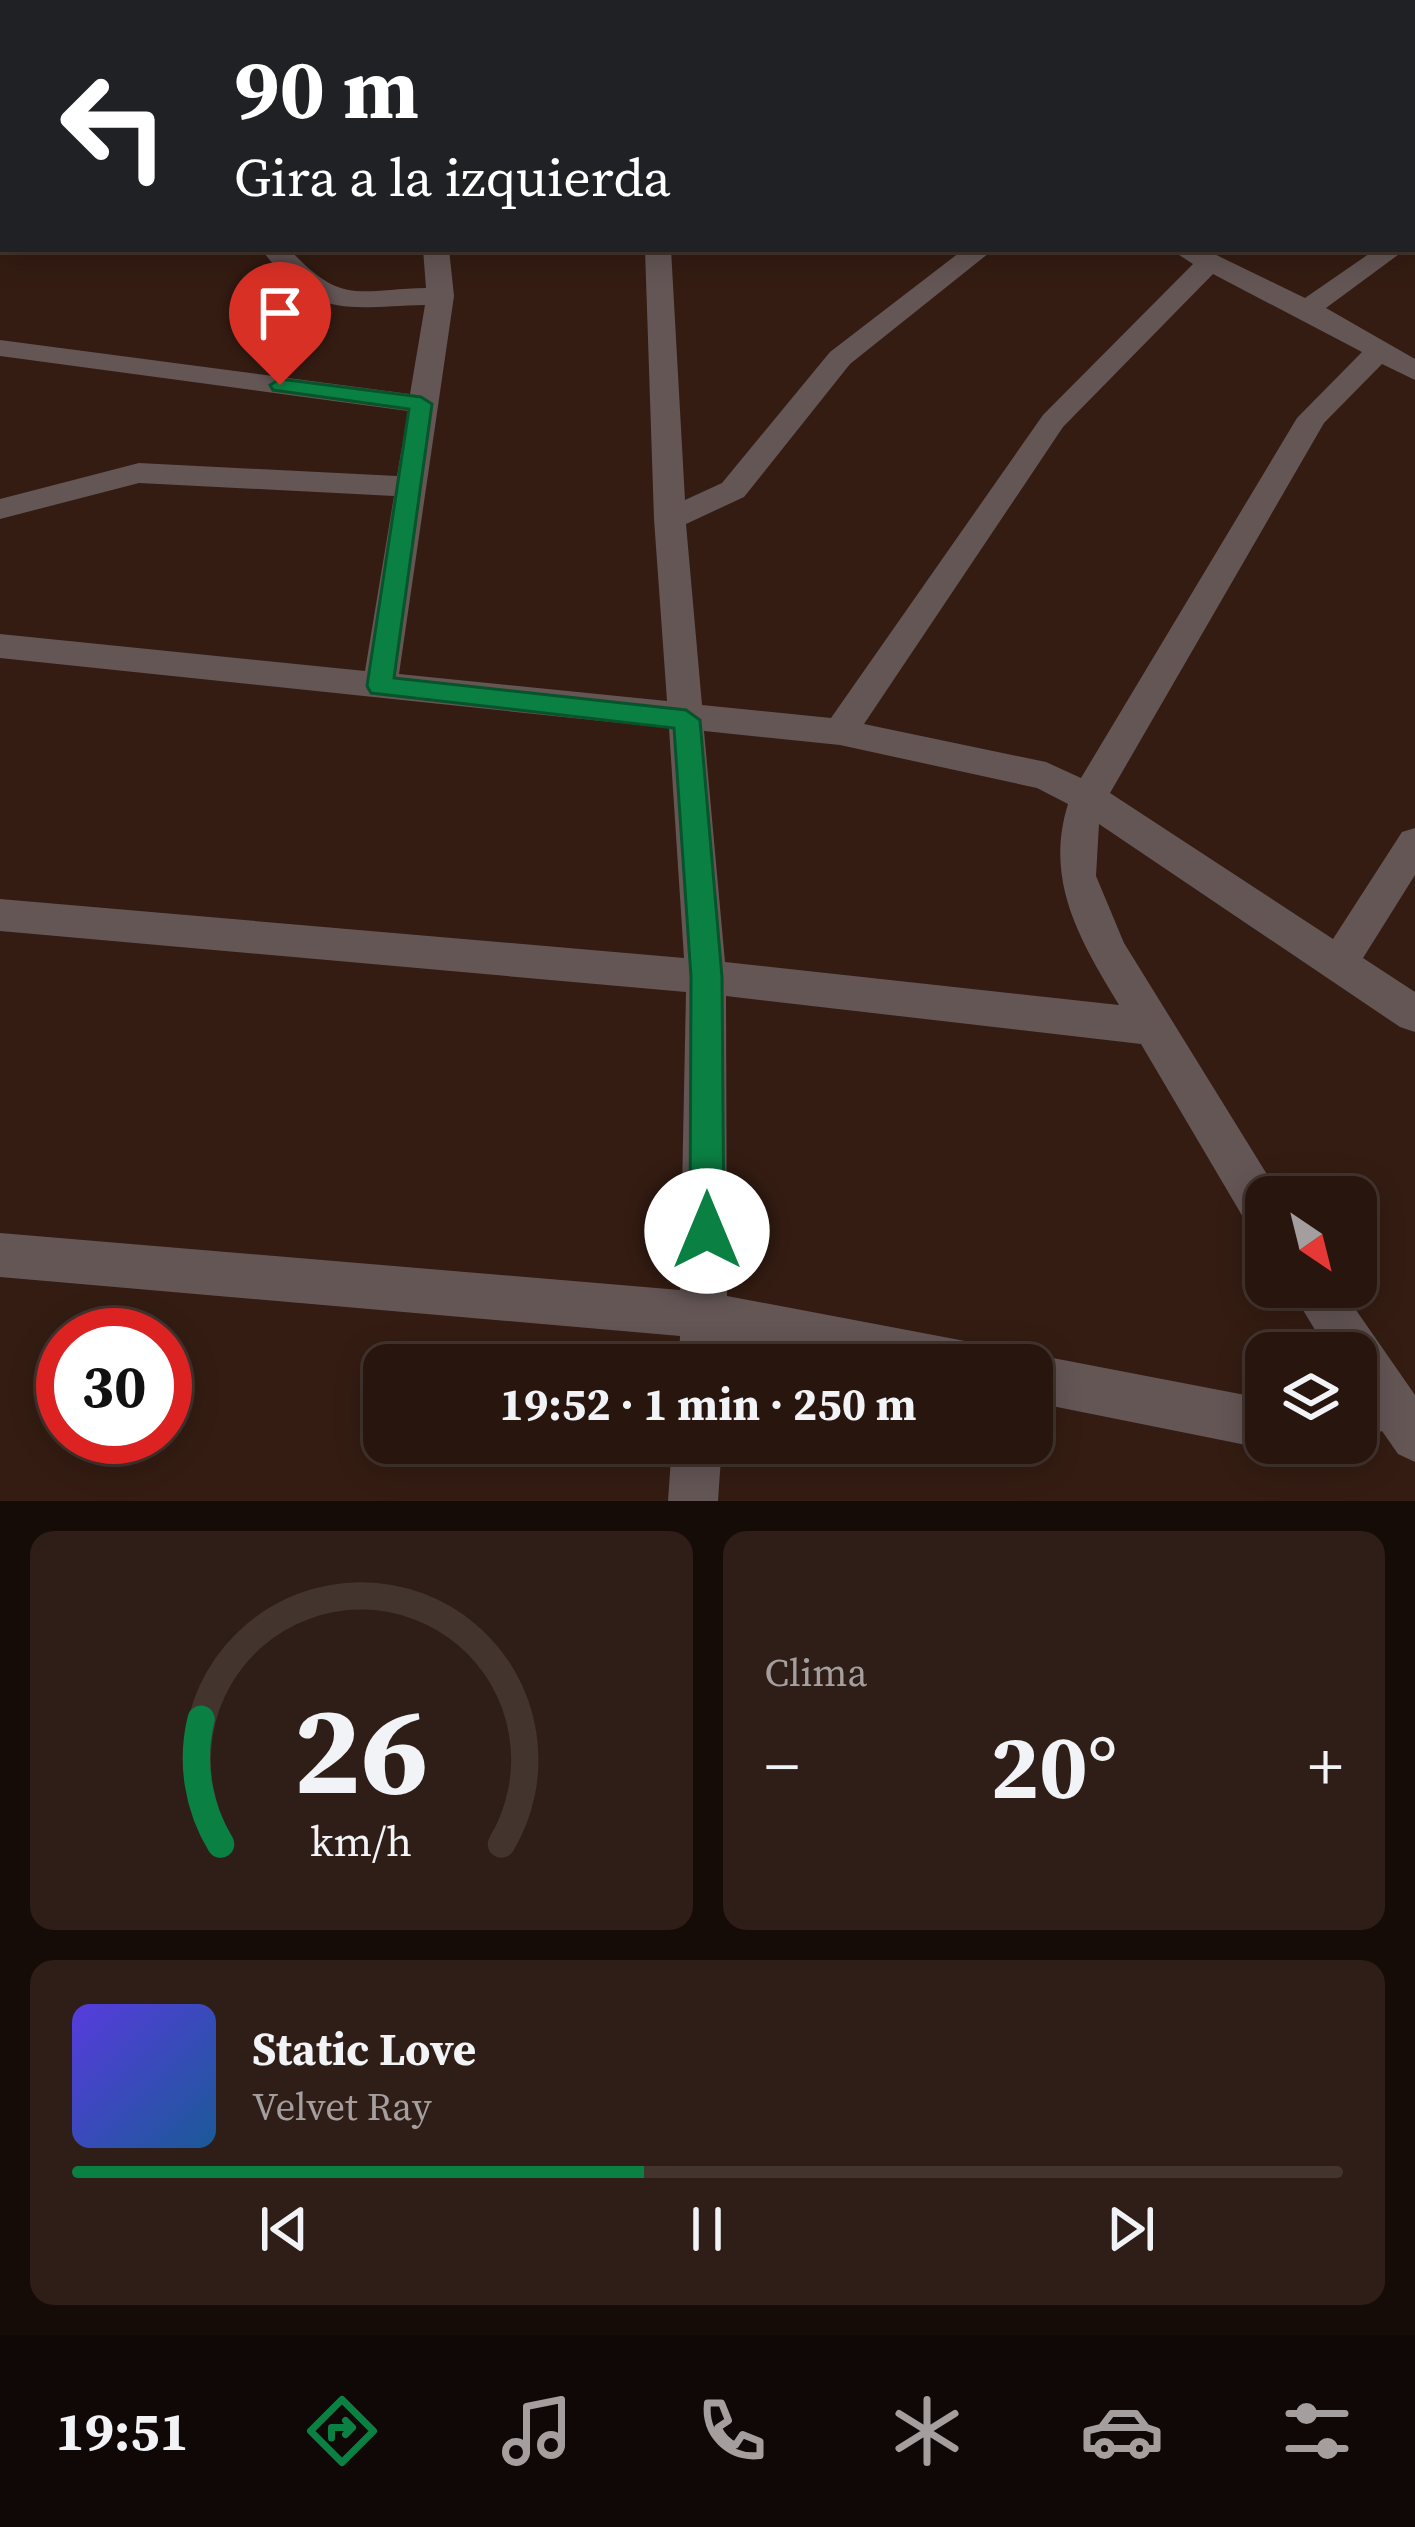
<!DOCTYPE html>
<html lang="es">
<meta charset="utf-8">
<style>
:root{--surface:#27150e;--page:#2f1e17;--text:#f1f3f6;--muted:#a49f9e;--line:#43342e;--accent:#0b8043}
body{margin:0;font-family:"Source Serif 4",serif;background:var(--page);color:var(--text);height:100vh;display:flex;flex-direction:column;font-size:45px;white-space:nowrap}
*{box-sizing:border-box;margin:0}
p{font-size:39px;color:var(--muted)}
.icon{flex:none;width:66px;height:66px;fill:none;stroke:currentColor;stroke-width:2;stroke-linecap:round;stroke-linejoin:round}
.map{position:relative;height:1501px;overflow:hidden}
.panel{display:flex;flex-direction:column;gap:30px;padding:30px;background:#150c08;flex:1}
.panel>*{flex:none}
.banner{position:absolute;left:0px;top:0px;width:1416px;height:252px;box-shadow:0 6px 30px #0003,0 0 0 3px var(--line);background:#202124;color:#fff;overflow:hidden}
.needle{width:78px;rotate:145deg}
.buttons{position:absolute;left:1245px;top:1176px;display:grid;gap:24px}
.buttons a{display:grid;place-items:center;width:132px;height:132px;border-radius:24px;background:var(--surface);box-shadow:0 6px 30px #0003,0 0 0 3px var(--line);font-size:60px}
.speed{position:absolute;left:36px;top:1308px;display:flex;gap:24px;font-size:60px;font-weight:700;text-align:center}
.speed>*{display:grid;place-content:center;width:156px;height:156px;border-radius:50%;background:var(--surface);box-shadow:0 6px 30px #0003,0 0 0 3px var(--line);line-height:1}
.speed .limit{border:18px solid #d22;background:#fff;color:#111}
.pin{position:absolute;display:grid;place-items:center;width:102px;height:102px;color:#fff;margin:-123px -51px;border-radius:50% 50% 50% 0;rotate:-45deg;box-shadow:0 0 12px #0007}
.pin .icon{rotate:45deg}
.me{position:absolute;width:132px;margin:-66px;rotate:0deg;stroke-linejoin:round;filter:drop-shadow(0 0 9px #0008)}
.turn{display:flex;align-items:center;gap:42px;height:252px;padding:0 36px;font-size:54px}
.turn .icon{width:156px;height:156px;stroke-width:2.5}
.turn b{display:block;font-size:84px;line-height:102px}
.big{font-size:90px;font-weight:700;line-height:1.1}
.panel .tile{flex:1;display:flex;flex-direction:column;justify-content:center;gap:18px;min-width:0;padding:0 42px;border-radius:24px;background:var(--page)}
.panel .dial{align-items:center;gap:0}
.dial svg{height:312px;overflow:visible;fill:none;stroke:var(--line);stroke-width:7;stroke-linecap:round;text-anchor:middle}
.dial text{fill:var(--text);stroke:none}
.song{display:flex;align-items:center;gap:36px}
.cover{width:144px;height:144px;border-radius:18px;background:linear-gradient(135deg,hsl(250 70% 55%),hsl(210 70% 35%))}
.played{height:12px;border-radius:6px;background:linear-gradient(90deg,var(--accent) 45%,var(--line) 45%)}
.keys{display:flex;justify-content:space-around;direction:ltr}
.heat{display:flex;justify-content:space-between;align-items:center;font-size:66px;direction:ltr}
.panel .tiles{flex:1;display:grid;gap:30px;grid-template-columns:1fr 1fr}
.tile:last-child{grid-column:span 2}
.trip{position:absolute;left:363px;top:1344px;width:690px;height:120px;border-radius:24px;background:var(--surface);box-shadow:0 6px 30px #0003,0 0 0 3px var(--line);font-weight:700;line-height:120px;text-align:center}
.menu{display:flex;height:192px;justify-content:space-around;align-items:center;background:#100806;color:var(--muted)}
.menu .icon{width:84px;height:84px}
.menu .on{color:var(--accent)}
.menu b{font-size:54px;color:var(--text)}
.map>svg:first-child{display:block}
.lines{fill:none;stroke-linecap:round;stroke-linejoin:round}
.street{fill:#645655;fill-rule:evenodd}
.route{fill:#0b8043;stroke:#07532c;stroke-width:3}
</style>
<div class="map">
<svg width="1415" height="1501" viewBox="0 0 1415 1501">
<rect width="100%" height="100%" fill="#341c12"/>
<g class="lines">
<path class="street" d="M136,0H163L134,3Z
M368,0H409L411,3H370Z
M431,0H453L429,3Z
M716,0H739L714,3Z
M939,0H965L937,3Z
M1120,0H1154L1156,3H1122Z
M1413,56L1415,57V71L1413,70Z
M3,63V77L0,78V64Z
M3,232V249L0,250V233Z
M261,249H289C342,305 353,290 426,288L423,249H449L454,296L399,674L667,701L654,519L645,249H671L685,500L722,483L830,352L964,249H994L850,364L744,497L686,524L702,705L831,718L1043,415L1193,264L1170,249H1204L1305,298L1376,249H1406L1326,308L1415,359V380L1382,364L1324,423L1110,793L1333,939L1402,832L1415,828V875L1363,958L1415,992V1032L1400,1027L1099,824L1096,876L1124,943L1281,1197H1266V1235L1250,1229L1141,1044L726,996L727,1296L965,1341L982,1348L989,1365H843L727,1342V1365H679L680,1336L0,1277V1233L680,1290L686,992L0,931V899L684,958L669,728L0,658V634L365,671L394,496L139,483L0,519V499L139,463L397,476L408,411L0,356V340L410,394L425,305C345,307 315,320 261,249ZM1213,274L1362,352L1297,418L1081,778L1046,762L864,724L1063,427ZM704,731L840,745L1037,788L1068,804C1044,881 1080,940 1119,1005L725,962Z
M1289,1287H1340L1415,1395V1462L1398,1454L1382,1431L1356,1441V1353H1329Z
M1032,1354L1266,1399V1443H1279L1266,1449L1032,1402V1365H1013Z
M672,1443H722L718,1501H668Z"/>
</g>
<path class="route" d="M280,379L421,397L432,404L394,678L686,710L700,720L722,977L724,1231L719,1242L707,1247L695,1242L690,1231L691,977L674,728L371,693L367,686L409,409L273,390L270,385Z"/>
</svg>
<div class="buttons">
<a><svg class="needle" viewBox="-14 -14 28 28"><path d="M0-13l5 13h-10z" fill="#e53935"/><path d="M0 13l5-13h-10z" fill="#a49f9e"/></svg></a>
<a><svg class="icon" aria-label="layers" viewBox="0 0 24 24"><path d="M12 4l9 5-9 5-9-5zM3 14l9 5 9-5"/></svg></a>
</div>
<div class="speed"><div class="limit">30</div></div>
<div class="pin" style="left:280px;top:385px;background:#d93025"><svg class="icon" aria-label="arrive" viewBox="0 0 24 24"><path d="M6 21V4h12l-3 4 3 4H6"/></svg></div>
<svg class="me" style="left:707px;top:1231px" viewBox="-20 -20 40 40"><circle r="19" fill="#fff"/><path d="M0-13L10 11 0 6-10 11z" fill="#0b8043"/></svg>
<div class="trip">19:52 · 1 min · 250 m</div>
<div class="banner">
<div class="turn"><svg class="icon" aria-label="left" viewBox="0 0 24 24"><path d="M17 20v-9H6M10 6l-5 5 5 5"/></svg><div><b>90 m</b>Gira a la izquierda</div></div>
</div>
</div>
<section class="panel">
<div class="tiles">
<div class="tile dial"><svg viewBox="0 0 100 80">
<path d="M14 69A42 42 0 1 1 86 69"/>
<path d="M14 69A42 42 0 0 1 9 37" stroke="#0b8043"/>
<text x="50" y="56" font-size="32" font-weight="700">26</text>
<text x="50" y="72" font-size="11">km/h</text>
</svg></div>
<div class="tile"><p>Clima</p>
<div class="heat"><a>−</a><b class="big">20°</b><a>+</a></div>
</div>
<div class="tile">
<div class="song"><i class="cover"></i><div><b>Static Love</b><p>Velvet Ray</p></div></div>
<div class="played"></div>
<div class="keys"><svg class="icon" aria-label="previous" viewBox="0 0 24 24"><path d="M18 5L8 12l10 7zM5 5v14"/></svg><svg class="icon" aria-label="pause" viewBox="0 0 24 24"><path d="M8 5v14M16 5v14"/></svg><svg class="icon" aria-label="next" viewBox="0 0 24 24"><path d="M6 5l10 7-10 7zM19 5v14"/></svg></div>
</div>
</div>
</section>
<nav class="menu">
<b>19:51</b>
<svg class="icon on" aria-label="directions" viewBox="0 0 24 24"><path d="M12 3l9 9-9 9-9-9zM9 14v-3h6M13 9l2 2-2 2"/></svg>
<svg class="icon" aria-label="music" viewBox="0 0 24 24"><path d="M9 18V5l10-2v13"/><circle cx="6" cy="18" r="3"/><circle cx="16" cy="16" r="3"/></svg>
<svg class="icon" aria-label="phone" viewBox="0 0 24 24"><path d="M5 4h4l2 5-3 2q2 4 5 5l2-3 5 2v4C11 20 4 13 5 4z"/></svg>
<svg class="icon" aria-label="climate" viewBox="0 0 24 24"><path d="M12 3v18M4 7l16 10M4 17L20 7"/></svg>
<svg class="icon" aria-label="car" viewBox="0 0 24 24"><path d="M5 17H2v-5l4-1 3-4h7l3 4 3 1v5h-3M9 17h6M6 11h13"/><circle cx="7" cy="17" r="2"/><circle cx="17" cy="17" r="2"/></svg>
<svg class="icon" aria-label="filters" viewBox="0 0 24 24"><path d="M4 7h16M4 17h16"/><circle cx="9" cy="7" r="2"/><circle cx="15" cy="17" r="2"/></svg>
</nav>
